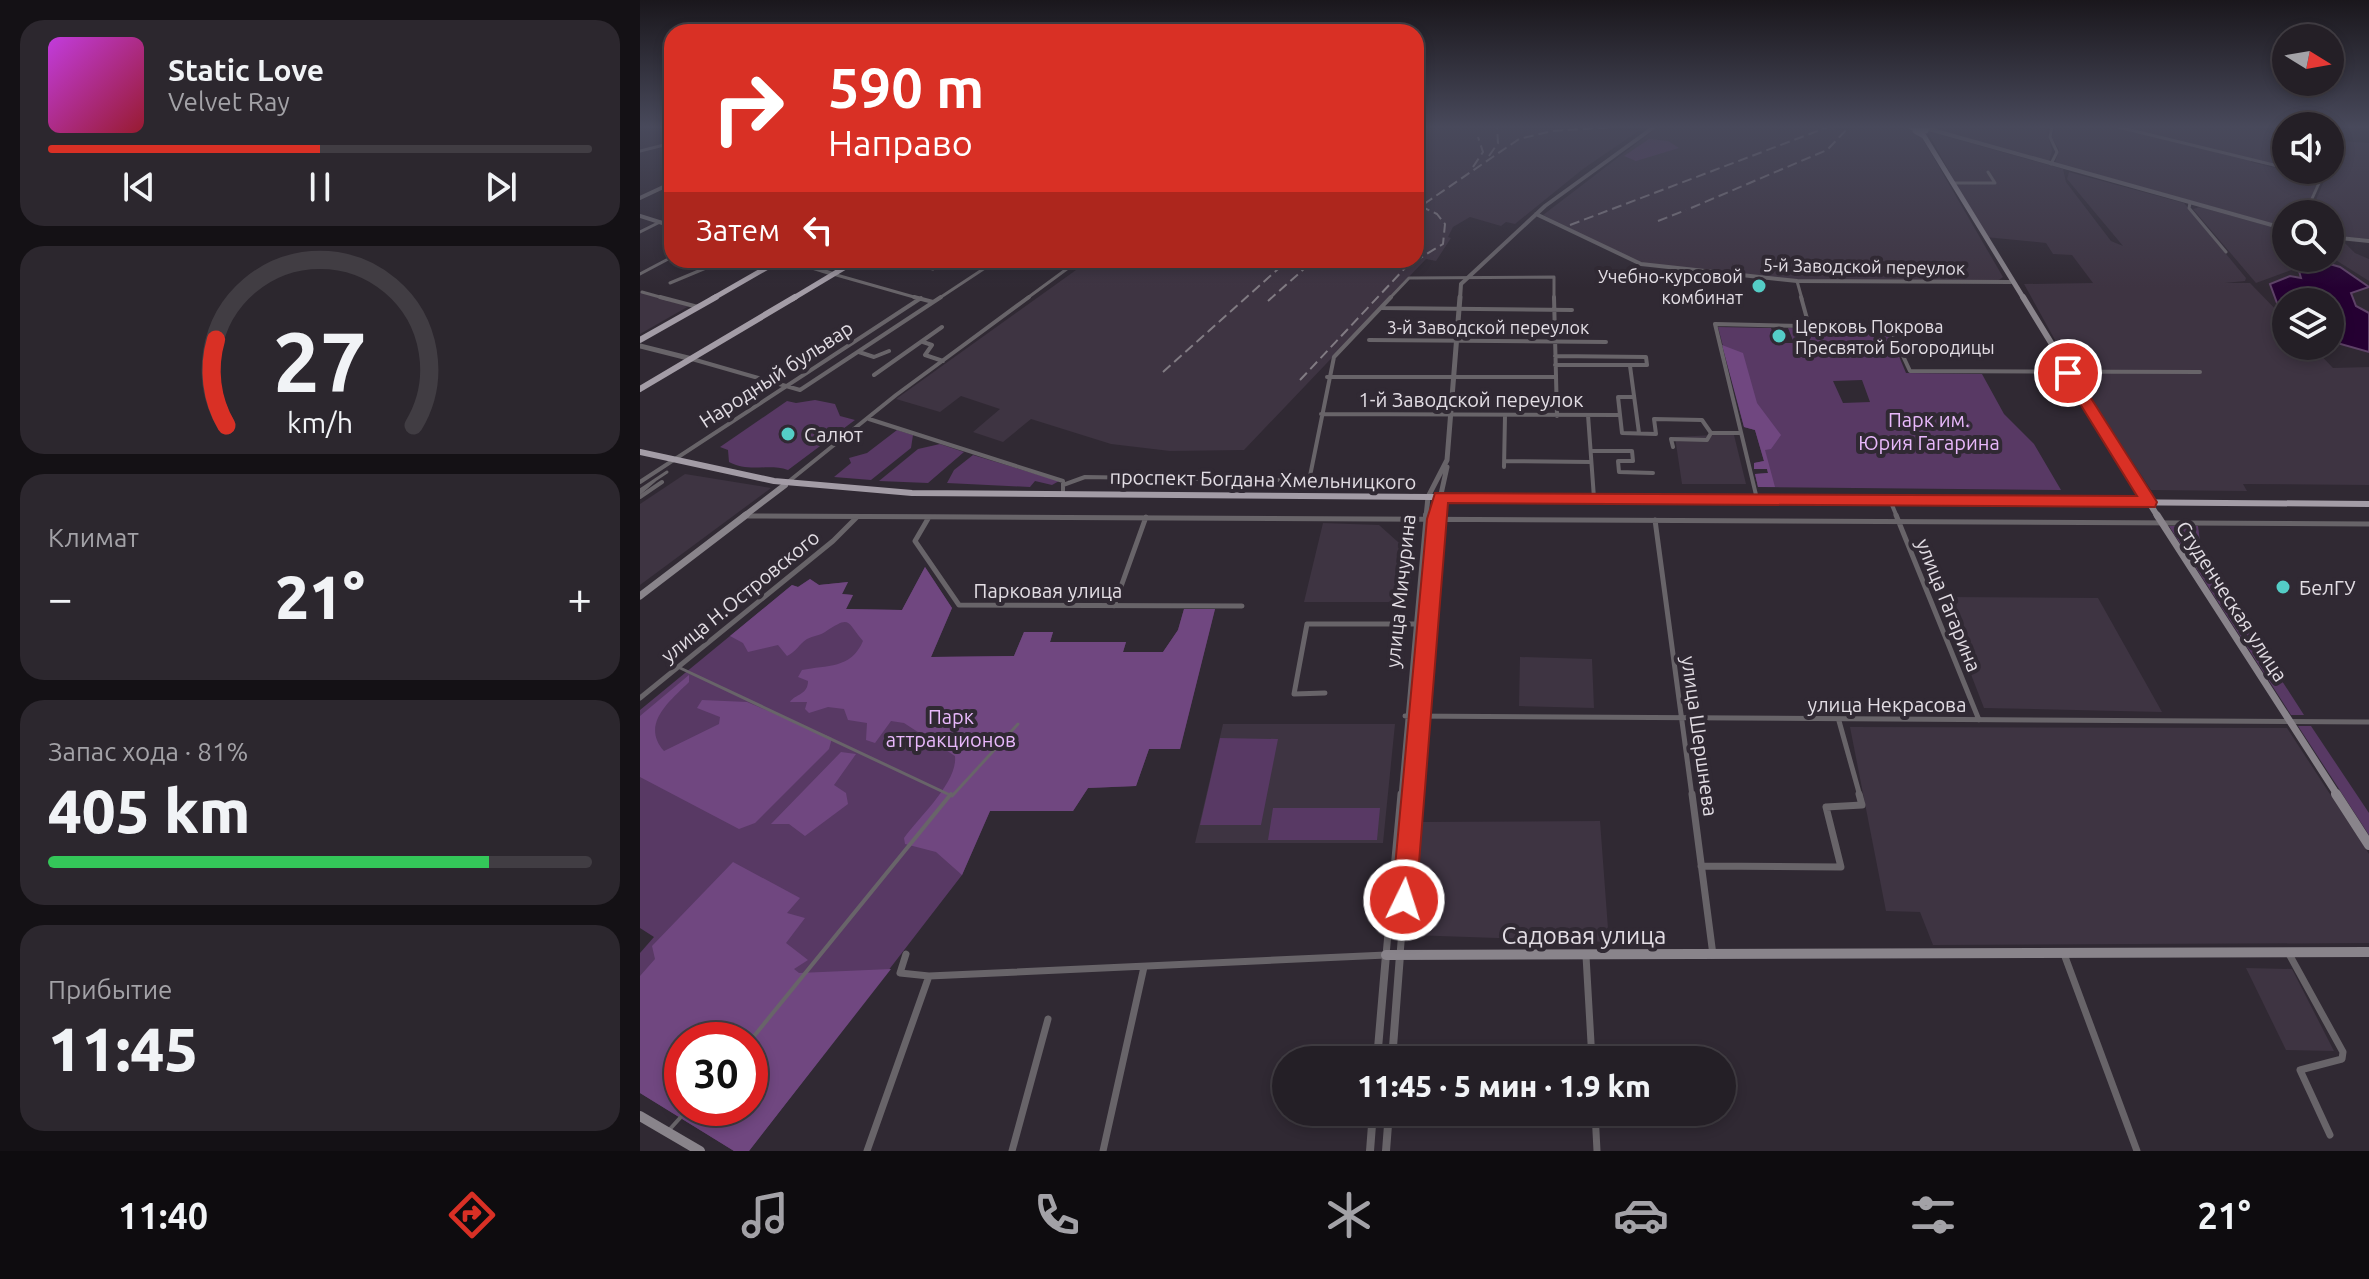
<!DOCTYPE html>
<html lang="ru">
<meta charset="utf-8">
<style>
:root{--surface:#241f26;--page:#2c272e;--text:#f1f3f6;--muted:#a3a2a7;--line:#413d43;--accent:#d93025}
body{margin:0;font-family:Ubuntu,sans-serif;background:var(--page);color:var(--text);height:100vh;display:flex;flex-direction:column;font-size:30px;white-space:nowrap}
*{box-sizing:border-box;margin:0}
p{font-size:26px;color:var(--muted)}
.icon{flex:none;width:44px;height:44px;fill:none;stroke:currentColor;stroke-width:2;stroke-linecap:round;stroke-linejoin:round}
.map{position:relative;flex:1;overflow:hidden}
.drawer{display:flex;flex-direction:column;gap:20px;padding:20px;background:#141115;width:640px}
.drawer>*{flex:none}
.hud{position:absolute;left:24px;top:24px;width:760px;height:244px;border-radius:24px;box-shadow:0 4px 12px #0003,0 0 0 2px var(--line);background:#d93025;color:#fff;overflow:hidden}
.needle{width:52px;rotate:101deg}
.controls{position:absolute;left:1632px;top:24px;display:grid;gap:16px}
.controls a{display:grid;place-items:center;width:72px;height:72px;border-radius:50%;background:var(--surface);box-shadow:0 4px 12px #0003,0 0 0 2px var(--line);font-size:40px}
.speed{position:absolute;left:24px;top:1022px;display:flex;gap:16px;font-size:40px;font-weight:700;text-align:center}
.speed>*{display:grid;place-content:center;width:104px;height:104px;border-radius:50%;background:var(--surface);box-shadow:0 4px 12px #0003,0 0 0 2px var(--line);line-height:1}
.speed .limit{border:12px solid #d22;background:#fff;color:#111}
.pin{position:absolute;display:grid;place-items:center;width:68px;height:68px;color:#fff;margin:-34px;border:4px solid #fff;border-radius:50%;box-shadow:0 2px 8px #0007}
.me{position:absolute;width:88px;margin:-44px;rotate:4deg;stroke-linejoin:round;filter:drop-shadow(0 0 6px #0008)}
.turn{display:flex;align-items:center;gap:28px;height:168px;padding:0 32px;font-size:36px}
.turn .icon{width:104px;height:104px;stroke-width:2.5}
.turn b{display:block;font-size:56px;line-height:68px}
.then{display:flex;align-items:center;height:76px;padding:0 32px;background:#0003;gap:16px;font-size:30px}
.big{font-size:60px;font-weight:800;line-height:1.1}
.drawer .card{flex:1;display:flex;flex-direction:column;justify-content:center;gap:12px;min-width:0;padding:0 28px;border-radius:24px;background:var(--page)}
.drawer .dial{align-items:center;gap:0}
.dial svg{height:208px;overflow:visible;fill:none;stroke:var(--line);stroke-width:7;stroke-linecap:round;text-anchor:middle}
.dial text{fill:var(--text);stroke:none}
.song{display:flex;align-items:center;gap:24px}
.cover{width:96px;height:96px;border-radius:12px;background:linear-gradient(135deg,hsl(290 70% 55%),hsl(350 70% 35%))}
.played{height:8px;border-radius:4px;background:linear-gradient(90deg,var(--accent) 50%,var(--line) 50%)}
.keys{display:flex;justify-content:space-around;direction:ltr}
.heat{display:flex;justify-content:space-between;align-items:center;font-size:44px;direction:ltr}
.charge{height:12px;border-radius:6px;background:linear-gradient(90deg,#34c759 81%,var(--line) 0)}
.trip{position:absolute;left:632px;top:1046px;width:464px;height:80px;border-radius:40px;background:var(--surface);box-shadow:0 4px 12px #0003,0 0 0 2px var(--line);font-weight:800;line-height:80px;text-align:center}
.dock{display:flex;height:128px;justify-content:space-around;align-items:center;background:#0e0c0f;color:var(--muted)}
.dock .icon{width:56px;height:56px}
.dock .on{color:var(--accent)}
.dock b{font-size:36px;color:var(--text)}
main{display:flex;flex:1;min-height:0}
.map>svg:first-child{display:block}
.built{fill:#3e3442}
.green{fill:#583964;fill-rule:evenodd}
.forest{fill:#704780;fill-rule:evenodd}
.water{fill:#250032;stroke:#5e4267;stroke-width:2}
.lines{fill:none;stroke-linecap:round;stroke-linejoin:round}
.pedestrian-far1{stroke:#686469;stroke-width:3}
.pedestrian{stroke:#686469;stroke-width:4}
.minor-far3{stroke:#686469;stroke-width:3}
.minor-far2{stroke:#686469;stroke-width:4}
.minor-far1{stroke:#686469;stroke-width:5}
.minor{stroke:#686469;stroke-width:7}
.tertiary-far3{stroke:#686469;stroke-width:4}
.tertiary-far2{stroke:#686469;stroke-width:5}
.tertiary-far1{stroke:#686469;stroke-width:6}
.tertiary{stroke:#686469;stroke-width:8}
.secondary-far3{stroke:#89848b;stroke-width:5}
.secondary-far2{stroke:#89848b;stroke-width:6}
.secondary-far1{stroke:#89848b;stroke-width:7}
.secondary{stroke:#89848b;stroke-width:10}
.primary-far1{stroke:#a39ca6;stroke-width:5}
.primary{stroke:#a39ca6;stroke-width:6}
.rail{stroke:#817b83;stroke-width:2;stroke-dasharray:10 5;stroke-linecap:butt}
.route{fill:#d93025;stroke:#8d1f18;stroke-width:2}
.poi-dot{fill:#54cdc6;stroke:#302933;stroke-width:3}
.labels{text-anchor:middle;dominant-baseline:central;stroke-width:8;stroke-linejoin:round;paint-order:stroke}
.far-street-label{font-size:18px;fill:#e2dde4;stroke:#302933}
.far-poi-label{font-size:18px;fill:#e2dde4;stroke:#302933;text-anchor:end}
.street-label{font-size:20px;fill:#e2dde4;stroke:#302933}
.park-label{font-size:20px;fill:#e8b8fb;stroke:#302933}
.poi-label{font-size:20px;fill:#e2dde4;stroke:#302933;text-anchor:start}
.near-street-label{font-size:24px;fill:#e2dde4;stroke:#302933}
</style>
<main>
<section class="drawer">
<div class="card">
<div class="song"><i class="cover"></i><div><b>Static Love</b><p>Velvet Ray</p></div></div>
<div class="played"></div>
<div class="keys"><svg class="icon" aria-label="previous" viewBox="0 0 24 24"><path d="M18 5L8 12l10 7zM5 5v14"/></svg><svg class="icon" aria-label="pause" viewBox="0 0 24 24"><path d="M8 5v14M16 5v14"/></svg><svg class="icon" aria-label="next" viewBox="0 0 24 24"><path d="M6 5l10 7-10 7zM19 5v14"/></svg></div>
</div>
<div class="card dial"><svg viewBox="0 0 100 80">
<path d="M14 69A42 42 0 1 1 86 69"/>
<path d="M14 69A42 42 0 0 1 10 36" stroke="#d93025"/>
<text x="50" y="56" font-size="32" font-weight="700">27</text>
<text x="50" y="72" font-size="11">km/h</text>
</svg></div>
<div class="card"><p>Климат</p>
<div class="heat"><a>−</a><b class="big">21°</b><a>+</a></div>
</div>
<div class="card"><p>Запас хода · 81%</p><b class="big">405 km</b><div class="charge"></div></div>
<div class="card"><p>Прибытие</p><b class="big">11:45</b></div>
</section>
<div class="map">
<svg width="1729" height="1151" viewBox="0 0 1729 1151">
<rect width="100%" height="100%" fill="#302933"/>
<path class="built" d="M776,127L1000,130L943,169L875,224L866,222L861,226L830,217L813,227L808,237L811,238L796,261L786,259L604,450L530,451L471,444L391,419L363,442L333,432L360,409L321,396L300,412L256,399L450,260H776Z
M1018,127H1192L1206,133L1212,127H1270L1281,136L1363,277L1359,280H1160L1098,275L1092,263L1096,275L997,262L903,215Z
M1282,127H1406L1412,151L1409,161Z
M1415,127H1613L1646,138V168L1612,160L1613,154L1611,162L1681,179L1662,214H1646V227L1415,163L1419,150L1412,137Z
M1287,131L1423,169L1426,182L1471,241L1483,246L1427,179L1429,172L1544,203L1606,278L1605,281L1585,283H1610L1646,320V346H1672L1693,368L1729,367V485L1603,484L1607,491L1511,490L1430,367L1384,284L1453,283L1432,255L1413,254L1406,243L1345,237Z
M1690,140L1729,143V239L1690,235V214H1670L1695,155L1706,154L1690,148Z
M1560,207L1646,231V258H1690V238L1702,240L1715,253L1729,259V281L1694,259L1676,261L1616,283L1553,209Z
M0,292L25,300L49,306L0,334Z
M1074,435H1094L1106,484H1042L1035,437Z
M45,474L131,488L0,585V504Z
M683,523L739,525L758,542H774L768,602H664Z
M1301,597L1458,598L1522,712L1344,708Z
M880,657L952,659L954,708L879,706Z
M583,724H755L743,843H555Z
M1210,727L1647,728L1729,854V943L1293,945L1280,912L1246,911Z
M960,821L969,942L770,935L778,822Z
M1606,968L1652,969L1694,1051L1646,1050Z"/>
<path class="green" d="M1009,139L1028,141L1039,148L996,161L984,156Z
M1078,327L1131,328L1136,343H1154L1148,328L1248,330L1266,373L1342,374L1364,414L1394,444L1421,490L1118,487L1115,474L1128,473L1127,469H1114V463L1124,461L1115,430L1104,427ZM1222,380L1230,402L1203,403L1193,381Z
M175,400L195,404L200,416L215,420L148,470C128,463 109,473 89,462L88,450L80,447L147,401L156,403Z
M257,430L273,435L271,448L231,480L194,477L211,463L209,458L227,453Z
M300,444L324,452L288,483L239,481L278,449Z
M333,455L419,481L412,485L395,481L390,487L307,483L314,470Z
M1529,526H1558L1562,557L1664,715H1651Z
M285,567L312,608L291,657L374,656L384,632H413L410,642H486L483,652H523L538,630L544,609H575L540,749H509L496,786L448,788L433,811H350L322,875L109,1151H94L0,1093V953L14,937L0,928V710L152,585L158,587L170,579L179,585L208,582L202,594L213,595L206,609L262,610ZM42,1040H110V1108H42Z
M1658,726H1671L1729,813V835Z
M580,738L638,739L621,825H560Z
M633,808H740L737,840H628Z"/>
<path class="forest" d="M1082,345L1103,353L1117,403L1141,435L1131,449L1125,450L1135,487H1118L1115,474L1128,473L1127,469H1114V463L1124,461L1115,430L1104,427Z
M285,567L312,608L291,657L374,656L384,632H413L410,642H486L483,652H523L538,630L544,609H575L540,749H509L496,786L448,788L433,811H350L322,875L296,852L265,844L264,838C279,817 318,782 315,756L264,723L251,721L235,743L226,740L227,723L208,720L204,709L188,707L169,713L165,709L167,702H150C155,694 168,695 168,681L158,677L162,670C187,665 211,669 223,641C206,621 211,615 185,632C181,635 173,636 167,639C159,644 156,652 147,656L138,645L108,652L103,643L90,636L152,585L158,587L170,579L179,585L208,582L202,594L213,595L206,609L262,610Z
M49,675V682C30,701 0,724 24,751L79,724L80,717L57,708L62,700L107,702L192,738L189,749L115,823L99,829L0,777V716Z
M201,752L216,754L194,785L206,793L208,804L165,836L149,824H131Z
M93,862L160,898L147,913L165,918L146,943L168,960L154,969L159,973L251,969L109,1151H94L0,1093V976L15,959L12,946ZM42,1040H110V1108H42Z"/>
<path class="water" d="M1686,263L1700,267L1729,287L1711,293L1716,306L1729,313V352L1690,341V302H1646V312L1637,303L1630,284L1650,276L1661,278L1659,271Z"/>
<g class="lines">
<path class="pedestrian-far1" d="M0,490L27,472
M0,493L15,480
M38,667L312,796
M313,795L378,724"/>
<path class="pedestrian" d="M110,1041L311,794
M30,1129L49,1108"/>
<path class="minor-far3" d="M1478,127L1646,168
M0,151L32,143
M1690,160L1693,155
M1411,164L1417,152L1410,137L1412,127
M1654,170L1680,178
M1312,183H1355L1348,172
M1550,203L1549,208L1586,252
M1665,214L1685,170
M0,232L20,222
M271,260L267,262L293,269L307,260
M0,274L32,257
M193,274L281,299
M1157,281L1162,299
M30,283L85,260
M2,292L27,299
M298,299L357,260
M386,299L439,260
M749,299L769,278L914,277V299"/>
<path class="minor-far2" d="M20,297L58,307
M274,297L293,302
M914,297L917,416
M1161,297L1169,326
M742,308L932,310
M729,340L966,342
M283,342L292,345L285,355L303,361
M219,352L234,357L249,351
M915,356L1006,357L1007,365H915
M52,359L160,390L301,297
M990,366L999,433
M234,375L302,327
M687,377H915
M994,397H978L982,433L1016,434L1014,419L1062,420L1071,433H1101
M681,414L980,415
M948,415L954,498
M229,419L423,481V492
M1033,447L1031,439L1067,440L1071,433
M951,451H992L993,461H978L979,472L1013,473
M865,461L951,462
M864,467L865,416
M669,481L694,357L751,297
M0,482L281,298
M148,482L256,395L389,297
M423,485L445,477L750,482
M0,497L22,482
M1117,499L1075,324L1250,328L1270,371L1560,372
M1250,500L1257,517
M108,516L357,517"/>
<path class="minor-far1" d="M1256,515L1339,720
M108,516L1729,524
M289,517L275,541L319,605L602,606
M1015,520L1052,796
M474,606L506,517
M667,624H787
M667,624L654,694L685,693
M0,698L193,541L217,517
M765,716L1729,722
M1199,721L1220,796
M761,796L786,519
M773,796L796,519"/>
<path class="minor" d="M1052,794L1073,955
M1061,866L1201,867L1186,807L1222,805L1219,794
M266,954L260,973L289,976L746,955L761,794
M1424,954L1497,1151
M1649,954L1703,1052L1702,1059L1660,1070L1690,1135
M760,955L773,794
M946,956L952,1060
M955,1112L957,1151
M227,1151L289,976
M372,1151L408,1019
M463,1151L504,967"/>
<path class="tertiary-far3" d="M1285,128L1646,229
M0,198L32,183
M896,214L1001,264L1157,281L1371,282
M0,216L32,226
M1690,237L1729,241
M148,260L193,274
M820,299L821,284L905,206L1014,127"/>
<path class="tertiary-far2" d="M0,346L52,359
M786,517L788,497L807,460L820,297
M796,517L807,467"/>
<path class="tertiary-far1" d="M786,519V515
M796,519L797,515"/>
<path class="tertiary" d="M737,1060L746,955
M752,1060L760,955
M730,1151L733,1112
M746,1151L749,1112"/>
<path class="secondary-far3" d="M1271,127L1286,131L1280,127
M1275,131L1284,136L1384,299"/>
<path class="secondary-far2" d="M1383,297L1518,517
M103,517L145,485"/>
<path class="secondary-far1" d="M1517,515L1698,796
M0,596L106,515"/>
<path class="secondary" d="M1696,794L1729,845
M746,955L1729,952
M0,1116L60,1151"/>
<path class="primary-far1" d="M72,299L140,260
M152,299L217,260"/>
<path class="primary" d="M0,340L76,297
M0,389L155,297
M0,452L134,481L272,493L1729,504"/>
<path class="rail" d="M849,156L858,143L857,127
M833,167L843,152L838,137
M784,204L879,139L912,131L975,127
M1051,208L1187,150L1209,127
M1018,221L1046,210
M930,225L1188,127
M628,301L674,260
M523,372L648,260
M660,380L767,266L803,244L805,224L797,214L776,204"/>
</g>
<linearGradient id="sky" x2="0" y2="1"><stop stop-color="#1a171c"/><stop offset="0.44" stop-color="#48495b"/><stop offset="1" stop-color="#48495b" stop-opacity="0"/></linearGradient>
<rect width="1729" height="288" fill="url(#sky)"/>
<path class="route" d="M1423,369L1435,373L1517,502L1515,507L808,503L776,900L773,909L764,912L756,909L752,900L787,519L795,493L1497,496L1421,373Z"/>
<g class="poi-dot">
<circle cx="1119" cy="286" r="8"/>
<circle cx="1139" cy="336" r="8"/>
<circle cx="148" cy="434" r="8"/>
<circle cx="1643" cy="587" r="8"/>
</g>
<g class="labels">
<g class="far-street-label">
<text transform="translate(1224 266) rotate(1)">5-й Заводской переулок</text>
<text x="848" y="327">3-й Заводской переулок</text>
</g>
<g class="far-poi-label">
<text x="1103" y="276">Учебно-курсовой<tspan x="1103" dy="21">комбинат</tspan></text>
<text x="1155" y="326" text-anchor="start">Церковь Покрова<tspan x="1155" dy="21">Пресвятой Богородицы</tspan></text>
</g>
<g class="street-label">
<text transform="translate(136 374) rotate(-33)">Народный бульвар</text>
<text x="831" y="399">1-й Заводской переулок</text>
<text transform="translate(623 479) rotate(1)">проспект Богдана Хмельницкого</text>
<text x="408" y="590">Парковая улица</text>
<text transform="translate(760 591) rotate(-84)">улица Мичурина</text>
<text transform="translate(100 596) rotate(-39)">улица Н.Островского</text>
<text transform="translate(1592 601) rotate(57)">Студенческая улица</text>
<text transform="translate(1309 605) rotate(68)">улица Гагарина</text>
<text x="1247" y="704">улица Некрасова</text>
<text transform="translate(1060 736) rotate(82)">улица Шершнева</text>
</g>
<g class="park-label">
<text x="1289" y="419">Парк им.<tspan x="1289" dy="23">Юрия Гагарина</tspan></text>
<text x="311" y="716">Парк<tspan x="311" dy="23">аттракционов</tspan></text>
</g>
<g class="poi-label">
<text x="164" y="434">Салют</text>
<text x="1659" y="587">БелГУ</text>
</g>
<g class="near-street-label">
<text x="944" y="935">Садовая улица</text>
</g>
</g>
</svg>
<div class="controls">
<a><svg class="needle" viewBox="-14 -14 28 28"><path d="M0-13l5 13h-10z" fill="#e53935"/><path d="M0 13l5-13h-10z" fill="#a3a2a7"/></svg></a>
<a><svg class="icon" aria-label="sound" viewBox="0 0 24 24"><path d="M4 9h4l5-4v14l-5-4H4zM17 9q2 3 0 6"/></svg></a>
<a><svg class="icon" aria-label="search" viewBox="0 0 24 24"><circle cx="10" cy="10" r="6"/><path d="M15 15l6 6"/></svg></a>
<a><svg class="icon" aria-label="layers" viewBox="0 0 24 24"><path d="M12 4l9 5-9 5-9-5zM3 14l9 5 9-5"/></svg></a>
</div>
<div class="speed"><div class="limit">30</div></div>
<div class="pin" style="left:1428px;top:373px;background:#d93025"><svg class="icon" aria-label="arrive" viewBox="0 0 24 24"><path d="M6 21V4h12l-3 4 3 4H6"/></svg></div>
<svg class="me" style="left:764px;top:900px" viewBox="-20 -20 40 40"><circle r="17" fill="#d93025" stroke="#fff" stroke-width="3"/><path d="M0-11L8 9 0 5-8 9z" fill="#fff"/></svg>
<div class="trip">11:45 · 5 мин · 1.9 km</div>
<div class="hud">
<div class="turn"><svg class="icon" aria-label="right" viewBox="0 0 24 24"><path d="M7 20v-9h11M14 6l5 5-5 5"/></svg><div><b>590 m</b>Направо</div></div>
<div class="then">Затем<svg class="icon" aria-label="left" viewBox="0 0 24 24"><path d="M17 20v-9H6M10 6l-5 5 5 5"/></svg></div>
</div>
</div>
</main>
<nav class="dock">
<b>11:40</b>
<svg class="icon on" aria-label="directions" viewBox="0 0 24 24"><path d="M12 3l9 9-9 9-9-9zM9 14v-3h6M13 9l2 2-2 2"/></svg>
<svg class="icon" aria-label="music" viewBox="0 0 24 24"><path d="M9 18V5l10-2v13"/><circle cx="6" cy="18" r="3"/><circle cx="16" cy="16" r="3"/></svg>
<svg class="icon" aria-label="phone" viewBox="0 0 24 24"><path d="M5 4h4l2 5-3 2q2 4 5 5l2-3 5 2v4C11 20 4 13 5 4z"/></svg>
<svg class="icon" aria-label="climate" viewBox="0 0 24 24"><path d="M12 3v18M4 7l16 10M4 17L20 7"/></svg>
<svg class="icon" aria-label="car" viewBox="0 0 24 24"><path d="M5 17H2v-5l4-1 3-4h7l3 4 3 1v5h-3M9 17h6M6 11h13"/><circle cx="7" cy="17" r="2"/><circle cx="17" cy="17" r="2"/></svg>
<svg class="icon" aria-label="filters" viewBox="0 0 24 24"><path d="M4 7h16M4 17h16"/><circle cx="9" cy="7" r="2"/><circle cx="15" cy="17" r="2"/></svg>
<b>21°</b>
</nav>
